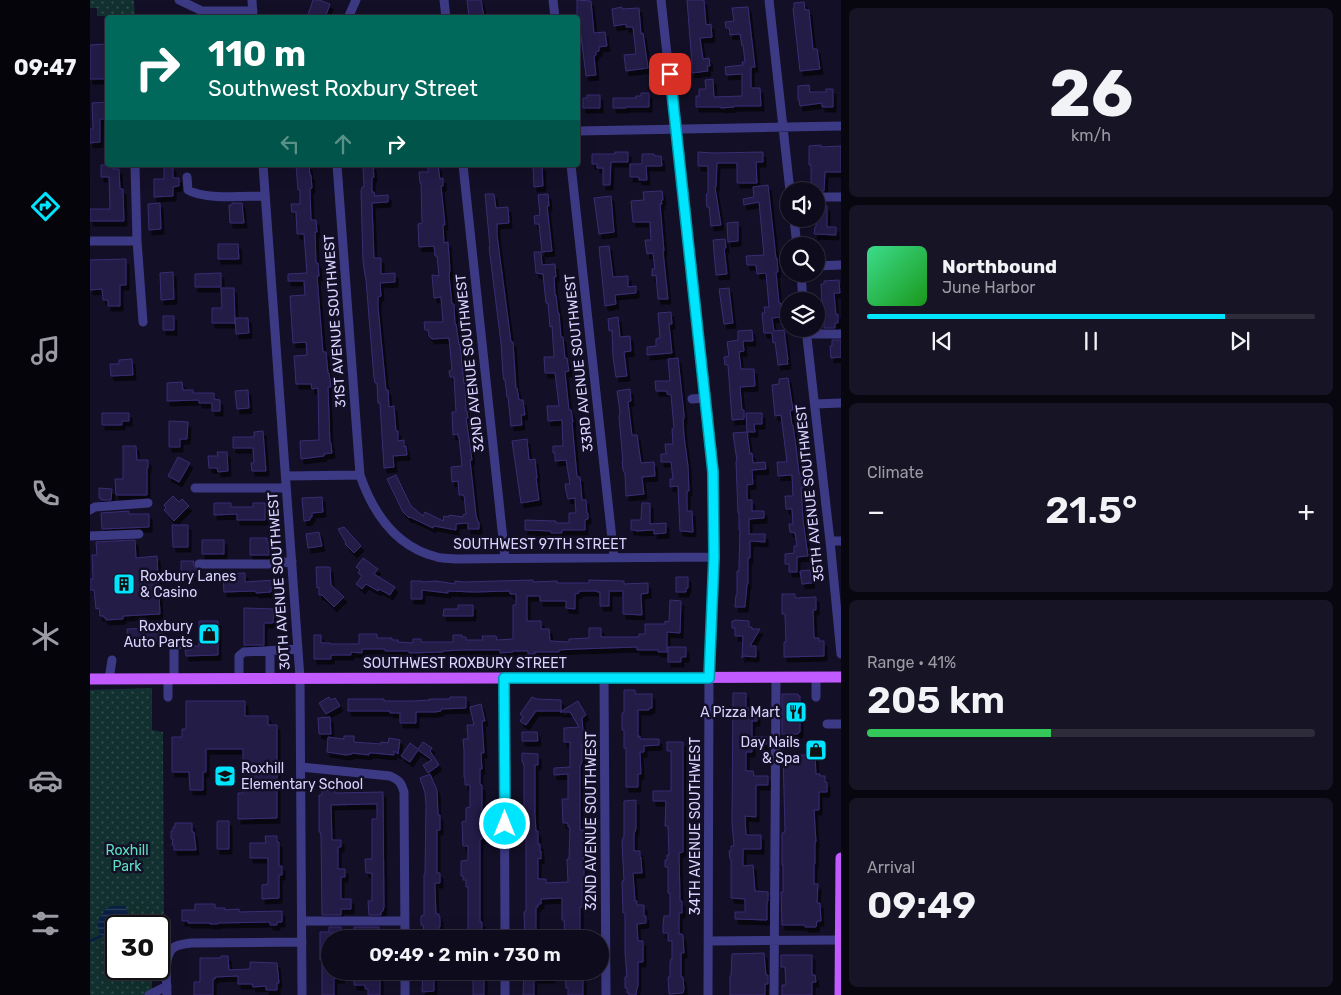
<!DOCTYPE html>
<meta charset="utf-8">
<style>
:root{--surface:#0e0b1c;--page:#171425;--text:#f1f3f6;--muted:#9b9ba3;--line:#2e2b3b;--accent:#00e5ff}
body{margin:0;font-family:Rubik,sans-serif;background:var(--page);color:var(--text);height:100vh;display:flex;flex-direction:column;font-size:19px;white-space:nowrap}
*{box-sizing:border-box;margin:0}
p{font-size:16px;color:var(--muted)}
.icon{flex:none;width:28px;height:28px;fill:none;stroke:currentColor;stroke-width:2;stroke-linecap:round;stroke-linejoin:round}
.map{position:relative;flex:1;overflow:hidden}
.side{display:flex;flex-direction:column;gap:8px;padding:8px;background:#08060f;width:500px}
.side>*{flex:none}
.guide{position:absolute;left:15px;top:15px;width:475px;height:152px;border-radius:5px;box-shadow:0 5px 20px #0002,0 0 0 1px var(--line);background:#00695c;color:#fff;overflow:hidden}
.buttons{position:absolute;left:690px;top:182px;display:grid;gap:10px}
.buttons a{display:grid;place-items:center;width:45px;height:45px;border-radius:50%;background:var(--surface);box-shadow:0 5px 20px #0002,0 0 0 1px var(--line);font-size:25px}
.speed{position:absolute;left:15px;top:915px;display:flex;gap:10px;font-size:25px;font-weight:700;text-align:center}
.speed>*{display:grid;place-content:center;width:65px;height:65px;border-radius:50%;background:var(--surface);box-shadow:0 5px 20px #0002,0 0 0 1px var(--line);line-height:1}
.speed .limit{border:2px solid #111;border-radius:8px;background:#fff;color:#111}
.pin{position:absolute;display:grid;place-items:center;width:42px;height:42px;color:#fff;margin:-21px;border-radius:10px;box-shadow:0 2px 8px #0006}
.me{position:absolute;width:55px;margin:-28px;rotate:0deg;stroke-linejoin:round;filter:drop-shadow(0 0 4px #0008)}
.turn{display:flex;align-items:center;gap:18px;height:105px;padding:0 20px;font-size:22px}
.turn .icon{width:65px;height:65px;stroke-width:2.5}
.turn b{display:block;font-size:35px;line-height:42px}
.lanes{display:flex;align-items:center;height:48px;padding:0 20px;background:#0003;justify-content:center;gap:25px;direction:ltr}
.lanes .off{opacity:.35}
.big{font-size:38px;font-weight:600;line-height:1.1}
.side .tile{flex:1;display:flex;flex-direction:column;justify-content:center;gap:8px;min-width:0;padding:0 18px;border-radius:8px;background:var(--page)}
.side .dial{align-items:center;gap:0}
.dial b{font-size:65px;line-height:1}
.song{display:flex;align-items:center;gap:15px}
.cover{width:60px;height:60px;border-radius:8px;background:linear-gradient(135deg,hsl(150 70% 55%),hsl(120 70% 35%))}
.played{height:5px;border-radius:2px;background:linear-gradient(90deg,var(--accent) 80%,var(--line) 80%)}
.keys{display:flex;justify-content:space-around;direction:ltr}
.heat{display:flex;justify-content:space-between;align-items:center;font-size:28px;direction:ltr}
.charge{height:8px;border-radius:4px;background:linear-gradient(90deg,#34c759 41%,var(--line) 0)}
.trip{position:absolute;left:231px;top:930px;width:288px;height:50px;border-radius:25px;background:var(--surface);box-shadow:0 5px 20px #0002,0 0 0 1px var(--line);font-weight:600;line-height:50px;text-align:center}
main{display:flex;flex:1;min-height:0}
.dock{display:flex;flex-direction:column;width:90px;justify-content:space-around;align-items:center;background:#06040b;color:var(--muted)}
.dock .icon{width:35px;height:35px}
.dock .selected{color:var(--accent)}
.dock b{font-size:22px;color:var(--text)}
.map>svg:first-child{display:block}
.park{fill:url(#park-dots)}
.water{fill:url(#water-rules)}
.lines{fill:none;stroke-linecap:round;stroke-linejoin:round}
.stream{stroke:#0a1f44;stroke-width:2.5}
.building{fill:#241b47;stroke:#3b2d73;filter:url(#shadow)}
.minor{stroke:#3d3a85;stroke-width:9}
.major{stroke:#c25bff;stroke-width:11}
.route-casing{stroke:#0095a6;stroke-width:12}
.route{stroke:#00e5ff;stroke-width:9}
.labels{text-anchor:middle;dominant-baseline:central;stroke-width:5;stroke-linejoin:round;paint-order:stroke}
.street-label{font-size:14px;fill:#d9d4ff;stroke:#130f26}
.poi-label{font-size:14px;fill:#d9d4ff;stroke:#130f26;text-anchor:end}
.park-label{font-size:14px;fill:#5fe0c0;stroke:#130f26}
</style>
<main>
<nav class="dock">
<b>09:47</b>
<svg class="icon selected" aria-label="directions" viewBox="0 0 24 24"><path d="M12 3l9 9-9 9-9-9zM9 14v-3h6M13 9l2 2-2 2"/></svg>
<svg class="icon" aria-label="music" viewBox="0 0 24 24"><path d="M9 18V5l10-2v13"/><circle cx="6" cy="18" r="3"/><circle cx="16" cy="16" r="3"/></svg>
<svg class="icon" aria-label="phone" viewBox="0 0 24 24"><path d="M5 4h4l2 5-3 2q2 4 5 5l2-3 5 2v4C11 20 4 13 5 4z"/></svg>
<svg class="icon" aria-label="climate" viewBox="0 0 24 24"><path d="M12 3v18M4 7l16 10M4 17L20 7"/></svg>
<svg class="icon" aria-label="car" viewBox="0 0 24 24"><path d="M5 17H2v-5l4-1 3-4h7l3 4 3 1v5h-3M9 17h6M6 11h13"/><circle cx="7" cy="17" r="2"/><circle cx="17" cy="17" r="2"/></svg>
<svg class="icon" aria-label="filters" viewBox="0 0 24 24"><path d="M4 7h16M4 17h16"/><circle cx="9" cy="7" r="2"/><circle cx="15" cy="17" r="2"/></svg>
</nav>
<div class="map">
<svg width="751" height="995" viewBox="0 0 751 995">
<defs>
<pattern id="park-dots" width="8" height="8" patternUnits="userSpaceOnUse" patternTransform="scale(1.25)"><rect width="8" height="8" fill="#12302f"/><path d="M2 2h.1M6 6h.1" fill="none" stroke="#344d4e" stroke-width="1.8" stroke-linecap="round"/></pattern>
<pattern id="water-rules" width="6" height="5" patternUnits="userSpaceOnUse" patternTransform="scale(1.25)"><rect width="6" height="5" fill="#0a1f44"/><path d="M0 2.5h6" fill="none" stroke="#2d3f60"/></pattern>
<filter id="shadow"><feDropShadow dx="3" dy="5" stdDeviation="0" flood-color="#0009"/></filter>
</defs>
<rect width="100%" height="100%" fill="#130f26"/>
<path class="park" d="M0,0H44L45,17L101,15V17L7,16V8H0Z
M62,688V730L73,732L74,935L69,940V926H26V969H62V995H0V690Z"/>
<path class="water" d="M25,906H35L38,914L36,926H26V933C21,936 17,936 11,936C5,921 8,919 18,907Z"/>
<g class="lines">
<path class="stream" d="M0,941L11,936"/>
</g>
<path class="building" d="M223,0H229L240,4L235,18H217Z
M377,0H391L394,17L379,18Z
M487,0L501,1L504,33L515,32L517,46L509,47V51L506,52V55L504,56L506,75L496,76L489,20H488L487,18Z
M597,0H614L616,25L621,24L622,37L610,38L613,59L619,58L620,66H617L618,71L602,73L601,65L602,64Z
M714,2L715,10H719L723,49H727L730,69L710,71L703,8H704V3Z
M532,7V9L549,8L551,34L553,33L558,68L536,71L534,55L546,54L543,27H536V24L524,26L522,9Z
M658,7L665,67H661V88H670L671,106H644V107L631,108V107H606V96H609V89H616L615,80L623,79L624,97L652,96V74L636,75L635,67L653,65L652,62H655L653,45L652,46L650,34L640,35L639,28H636L635,22L644,21L642,8Z
M18,44V79H0V45Z
M719,85L720,92H736V89H743V107H732V103L710,106L709,100H708V86Z
M551,93H559V107H536V108H523V98H546V96H551Z
M497,95H510V108H493V98H497Z
M18,102V119H10V142L0,143V129H3L2,103Z
M731,145V147L751,146V172H735L734,191H721V165H719V146Z
M525,152H538V162H521L520,185H513V168H507V164H502V154H525Z
M608,152L623,153L673,152V162H666L667,183H647V163H627L626,187H625L631,225L621,226L619,207H617L616,199H617L616,194H618V166H608Z
M552,154H564L565,156H571L572,166H556L557,180H549V177H540V164H552Z
M11,165H23V169H29L30,189H33L34,221H0V209H20L19,177H11Z
M206,165H219L220,175H221L222,188L220,189L221,220H226L227,232H225L226,263H228L229,276H227L233,352H236L238,373H239L241,387H238L240,443H241L242,453L234,454V456L211,459L210,441L229,440L228,388L222,389L221,384H206L205,369L204,356L217,355L216,342L203,343L200,296L215,295L214,281H198V274L217,273L214,234H207L206,212H202L201,204H210V190H208Z
M273,165H283L284,177L282,178V192H284L285,196L298,195V202L282,203L284,258H291V274L305,273V282L290,283L291,296L288,297V307L296,390H298L299,407L304,406L306,431H308V441L314,440V447L316,446L317,455L303,456L304,467L294,468L290,403H288L287,383H285L284,378L276,280L275,275L273,261L271,191L272,187H274Z
M338,165H348L350,179L353,178V186H351L355,225H353L354,243L358,242L360,270L359,275L362,304H364L365,324H366L369,345L370,344L374,384L375,383L376,411H377L378,418H376L382,460H380L386,515L388,522H389V529H378V523L366,524V530L344,526L343,528L320,517L319,518L313,512L297,479L306,475L321,506L333,516L335,512L353,521L354,516L359,517V515L373,517V515L376,514L374,495H369L368,481L362,482L361,467L372,466L369,437H368V434L363,435L362,412H366L364,377H360L359,371L362,370L359,338L342,339L339,336L338,330H335L334,322H353L351,297L344,298L342,275L349,276L347,256H345L344,246L329,247L328,224L332,223L331,183H330L329,172H338Z
M443,165H452L453,186L444,187Z
M83,166V178H89V186L83,187V196L64,197V179H74V167Z
M678,185L686,258H687L688,272H686L689,303H691L692,317L682,318L684,331L694,330L698,360H697L698,364L688,365L685,342L683,343L682,333H674L672,313H675L674,307H679L676,273L667,274L666,265H657L656,256L674,255L669,202L654,205L653,199L664,197L663,187Z
M570,191H572L573,200L571,201L572,204H570L574,251H573L578,299H568L566,275L562,276V269H565L563,253L557,254L555,240H561L560,222H543L541,201L554,200L553,192Z
M395,194H404L406,208L418,207L419,223L407,224V235L421,342H423L426,388H427L429,400H433L435,415H431L432,425L421,426L418,397H417L415,380H414L413,375L411,343L399,247H400Z
M458,194L459,206H457L462,251L452,252L449,224H445L444,216L450,215L448,195Z
M521,196L524,232L509,234L504,198Z
M70,203L71,229L59,230L58,204Z
M142,203H152L154,223H140L139,205H142Z
M726,206H737V227H746V235L724,234L725,227H726Z
M648,222V241L638,242L637,223Z
M635,239L636,248H634L637,274L626,275L623,240Z
M128,244H148L149,259H128Z
M519,246L523,277L538,276V287L546,286V293L525,295L526,304L515,306L509,247Z
M444,252H451L452,265L465,264L466,277H464L465,295H466L468,313H469L471,337H473L475,358H477L479,371L475,372L479,410H481L482,415L483,422H482L487,477H490L492,500H496L497,513H498V519L495,520V530H472V533H461V531L435,530V520L466,521V523H479V513H486L485,498L478,499L476,491L475,484H480L476,460L465,461V453H463V446H473L472,420L458,421L457,406H469L465,373H455L454,357H464L462,326L460,327L458,303H456L453,274L446,273Z
M36,259V285H30V306H18V300H13L12,289L0,290V260Z
M83,272L84,299L71,300L70,273Z
M131,273V287H105V274Z
M749,280L750,293H744L746,315L748,314V323H745V328H734V324H732L730,304H732L731,284H734V281Z
M131,288H144L145,323H122V308H132Z
M639,288L643,323L634,324L629,289Z
M581,312L582,324H579L582,353L557,355V347L566,346V339L570,338L568,313Z
M73,316H84V330H73Z
M528,317L530,337L540,336L541,351L534,352L537,376L526,377L523,357L522,330L519,331L518,319Z
M145,318H158L159,333L146,334Z
M662,330L663,341H653L654,351L649,352L651,369H664L665,386L650,387L652,410H654V419L642,420L638,365H635L634,357L639,356L637,342L648,340V331Z
M742,340H751V357L741,358L740,346H742Z
M588,358L594,414V419H593L594,436L598,466L599,491H597V511H602L603,532L590,531L588,486L580,487V479H583L581,462H571V454H576L575,444H583L582,429L584,428L581,395L577,394V391H566L565,381H580L578,359Z
M42,359L43,375L21,376L20,364H29V360Z
M698,378L703,410L700,411L702,425H703L706,447L709,473L710,475L712,474L713,488H711L713,520L718,556L707,557V572H699V564H695V554L704,553V546H707L705,533L700,532L699,524H703L702,509H696L695,496H703L702,475L688,476L687,462H697L691,415L685,416L682,385L689,384V379Z
M92,382L93,390H103V393H124V399L130,400V411H122V403H109V400L77,401V383Z
M540,389L541,401L538,402L542,435H547L551,463L564,462L565,476L552,477L554,494L536,496L535,474L533,470L532,462H533L529,417L530,412L527,391Z
M158,390L159,408L147,409L145,391Z
M12,413H39V421H32V425H12Z
M656,413H672V424H664L665,432H657Z
M79,421L98,422L97,439H90V447H79Z
M173,431L176,471H162L161,463H164L163,448H143V437H164V432Z
M657,432L660,454L662,453L663,463L675,462L676,469L662,470L663,484L657,485V500H662V511H674V518L659,519V534H675V542L660,541V558H658V584H657L655,607H645L646,595H647V571H649V567L650,530H649V513H648L646,461H647L643,433Z
M437,439L439,460L445,459L447,478H446L449,500L431,503L422,441Z
M33,446H46L47,460H58V468H57V495H26L25,479H33Z
M127,452H137L138,471L128,472L127,468H119L118,456H128Z
M88,457L100,463L89,482L78,476Z
M9,488L22,489L21,500H11V498H9Z
M83,496L89,502L92,499L99,506L84,521L74,510L76,508L74,505Z
M232,497L233,512L222,513V517H220V520L214,521L212,498Z
M124,503H141V507H163V503H175V520H147V514L124,515Z
M552,503H560V524L576,523V533L564,534V530L546,531V530H541V520H551Z
M39,511V514H59V527L12,529L11,513Z
M82,525H98V547H83Z
M254,527L271,546L264,553L255,544L256,543L248,529Z
M229,532L232,546L218,548L216,534Z
M160,538H177V543H179V555H160Z
M45,540L46,558L67,556L70,614L33,616V619L16,620V618H14V616H10L9,608L6,609L4,590H0V579H3L2,555H7L6,542Z
M112,540H134V554H112Z
M273,558L288,569L284,574L305,587L300,595L289,589L288,591L276,584L272,589L266,584L272,576L268,573L270,570L266,567Z
M91,561H104L103,564L107,570L106,576L91,575Z
M226,567H240L241,585L254,597L244,607L232,595H229V587L227,588Z
M720,570L722,583L712,584L710,571Z
M155,573V582L184,580V588H181V592L166,593V591L134,592L133,574Z
M586,577H598V588H596V592H586Z
M443,580V582L467,581V583H499V580L534,581V584L558,583V593L551,594L552,615L533,614V591H519V606H510V592H507V591H489V593L485,594V609L476,608V601H450V596H437V621H451V629H459L460,641L479,642V639L499,638V628H511V637H549V634H555V624H575V621L579,622L580,600L591,601L590,633L577,632V652H568V650H547V647L487,649L469,650V652H445V654H438V651H423V652L410,653V650H371L353,651V652L319,653V651H295V649H272V653L261,652V655H241V659H224V635H231V643H240V644H269V634H287V638H302V640H308V642L323,643V639H331V642H363V635H372V637H376V640H393L392,636H406L407,640L423,639V605H426V594H420V591L383,592L358,591V593L332,590V599H321V581H332V582L346,581L365,584V581L373,582Z
M692,594H705V598L726,597V610H723L724,638H729V641H734V656L694,657V642H696L695,614H692Z
M368,605H383V616H353L354,609H368Z
M154,608L184,609L183,623H174V645H154Z
M644,620L659,621V627H662V629H670L660,646H666V657L653,656L652,658L653,636H645V628H642V621H644Z
M109,621H128V655L96,656L95,650H101L104,646H109Z
M73,628V641H38L37,629Z
M578,647H596V657H591V662H578Z
M534,690H545V694H562V708H559V710H548V737L550,736V739H569V745L554,746V752H550L551,774H548V787H536V748H534V730H532V713H534Z
M643,693H656V708H667V721H662V737H677V744H662V752H656V771H663L664,776H678V785H666V817L655,816L656,835H671V849H653V866L663,865L665,891L678,892V901H677V920L645,919V912H655V899L641,898V859H640L639,851H641V846H644L642,823Z
M692,694H708V696H710V732L708,733V734H692Z
M239,697L241,700L245,698L250,706L236,714L229,703Z
M360,697H376V708L351,709V711L345,712H326V723H310V713H300V711H258V699H294V701H323L340,700L339,699H360Z
M442,697L446,699L471,700V711H446L436,725L430,721L433,717L430,714Z
M96,701H155V716H178V725H187V818L148,819V793H153V749H116V772H113V790H100L99,772H82V737H92V729H96Z
M488,701L496,715L492,718L494,744H492V761L491,765H490V830H494V846H493L494,871V883H492V907H490V939H475L474,920H472V898L451,899V904H448V907H446V939H435L434,912L436,911V827H434V766L433,762H432V753L448,754V765H445V815L446,831H448V844H450V851H451V859L448,858V879H456V883L478,882L477,859H479L480,827H478V823H473L472,799H478V774L464,775V768L480,767V742H474V728L489,727L480,712H470Z
M391,704L395,721H392L394,753H391L392,769H390V785H392V839H390V922H392V932L395,933V939H372V932L378,931V887H376V880H373V876H371V861L378,860V846H373L372,822L376,821V808L380,807V785H375V777H374V750L373,739H378L377,725H384L380,707Z
M240,717L241,734H229L228,718Z
M432,732H447L448,741H432Z
M254,736H264V742L291,744V742L298,743L299,738L310,740L308,754L304,751V755L283,753H279V755L262,753V754L256,755L237,752L238,737L254,739Z
M333,742L342,748L340,751L349,765L338,773L333,765L342,760L328,750L320,762L311,756L320,743L328,749Z
M577,742H593V852L589,853L590,896V901H592V913H589V934H592L593,936L594,953H591V977H593L594,989L593,993L579,994L578,977H580V962L581,959H582V941H578V933H573V925L574,916H580V893H578V867H575V860H577V855H579L578,826H575L576,801H563V791H581V751H577Z
M718,746H734V754H725L726,774H730V776H735V782H737V792H729V810H724L726,842H725V864H724V884H728L727,903H730L731,921H727L726,927H715V925H692L691,892H693V865H692V833H694L695,830L693,755H718Z
M340,774L347,790L348,815H350V830H347V873H350V883H345V886L346,914H349V917H350V927H349V931H344V939H335L333,925H331V916L334,915V874H335L336,805L335,793L330,778Z
M245,790V793L293,792L294,907L293,911L291,912V915H279L278,901H282V873H276L275,859H282V819H287V804H278L241,805L242,840H251V847H248V869H255V877H251V899H261V909H251V915H232L231,836L230,832H229V795H232V791Z
M546,800V828L545,832H544V851H550V857H551L552,873H543L545,901H547V905H554V916H556V923L547,924L548,941H553V962H548V986L547,988L546,995H539V993H537V988H535V977H537L535,953V913H533L532,881H534L532,841L534,836V801Z
M128,821H139V849H127V822Z
M85,823H102V832H104L106,850H84V845H82L83,839H81V831H83V827H85Z
M175,836H187V842H189V866H192V875H189V898L172,899V885L178,884V858H160V843H176Z
M105,904H125V908H135V910L149,909V912L192,911V922H187V925H180V922L128,923V924H120V923H98V921H92V910H105Z
M239,927H251V931H249V933H241V939H240V971H251L252,978H244V995H232V960H230V932H239Z
M264,927H289V932H292V939H280L279,934H264Z
M674,953L676,975H678V984H675V995H640V976H641L642,954Z
M691,955H722V975H725L726,982H722V995H692V985H696L695,967H691Z
M131,956H138L139,970L160,969V962L187,963L189,983H187V990H176V986L163,987L162,984H148V976L125,977V979H123V995H104V982H110V958H131Z
M271,971H290V995H278V989H275V985H264V978H271Z
M333,971H343V975H344V991L332,992Z
M380,971H394V995H383V979H380Z
M434,971H462V978H444V995H433Z
M475,971L493,972V995H478V988H476Z"/>
<g class="lines">
<path class="minor" d="M89,0L112,11H163
M162,0L163,18
M354,0L356,18
M463,0L465,18
M571,0L623,473L625,557L619,678L618,995
M679,0L700,191
M258,18L266,0
M488,131L751,126
M173,165L210,678L212,995
M247,165L270,475C283,513 306,547 347,557C353,559 360,558 366,559L625,557
M373,165L415,558
M481,165L524,557
M45,166L47,241L53,322
M97,177L98,190C114,200 156,196 175,196
M726,197H751
M704,219L707,246
M0,241H47
M726,266L751,265
M711,274L713,301
M716,329L740,541L751,654
M717,334H751
M602,399L615,398
M725,404L751,403
M196,476L270,475
M105,488H196
M0,510L5,507L58,503
M0,536L49,534
M740,541H751
M109,564H179L202,561
M726,677V697
M414,678L415,939
M514,678L516,995
M19,679L22,660
M78,679V697
M84,679V644H98
M149,679V656L154,652L208,649
M180,679V652
M737,724H751
M211,767L300,776C309,780 311,782 314,792L315,939
M212,921H315
M619,941L751,940
M315,971V995
M415,971V995
M59,995L77,986
M77,995C77,983 73,957 83,948C88,944 95,944 101,943L212,942
M684,995L686,677"/>
<path class="major" d="M0,679L751,677
M750,995L751,858"/>
</g>
<g class="lines">
<g class="route-casing">
<path id="route" d="M415,824L414,678H619L624,557L623,472L580,74"/>
</g>
<use href="#route" class="route"/>
</g>
<defs>
<g id="building-square" transform="scale(1.125)"><rect x="-9" y="-9" width="18" height="18" rx="4" fill="#00e5ff" stroke="#130f26"/><path d="M-4-6H4V6H1V3H-1V6H-4ZM-2.5-4.3h1.7v1.8h-1.7ZM.8-4.3h1.7v1.8H.8ZM-2.5-1h1.7V.8h-1.7ZM.8-1h1.7V.8H.8Z" fill="#111"/></g>
<g id="shop-square" transform="scale(1.125)"><rect x="-9" y="-9" width="18" height="18" rx="4" fill="#00e5ff" stroke="#130f26"/><path d="M-5-2.5h2.3a2.7 3.5 0 0 1 5.4 0H5L5.5 6h-11ZM-1.5-2.5h3a1.5 2.3 0 0 0-3 0Z" fill="#111"/></g>
<g id="restaurant-square" transform="scale(1.125)"><rect x="-9" y="-9" width="18" height="18" rx="4" fill="#00e5ff" stroke="#130f26"/><path d="M-5-6h1v4h1v-4h1v4h1v-4h1v5L-1.5 .5V6h-2V.5L-5-1ZM5-6V6H3V1.5H1.5Q1.5-4 5-6Z" fill="#111"/></g>
<g id="school-square" transform="scale(1.125)"><rect x="-9" y="-9" width="18" height="18" rx="4" fill="#00e5ff" stroke="#130f26"/><path d="M0-5L7-2L0 1L-7-2ZM-4 1L0 2.5L4 1V4Q0 6-4 4Z" fill="#111"/></g>
</defs>
<g fill-rule="evenodd">
<use href="#building-square" x="34" y="584"/>
<use href="#shop-square" x="119" y="634"/>
<use href="#restaurant-square" x="706" y="712"/>
<use href="#shop-square" x="726" y="750"/>
<use href="#school-square" x="135" y="776"/>
</g>
<g class="labels">
<g class="street-label">
<text transform="translate(245 321) rotate(-94)">31ST AVENUE SOUTHWEST</text>
<text transform="translate(380 363) rotate(-96)">32ND AVENUE SOUTHWEST</text>
<text transform="translate(489 363) rotate(-96)">33RD AVENUE SOUTHWEST</text>
<text transform="translate(720 493) rotate(-96)">35TH AVENUE SOUTHWEST</text>
<text x="450" y="544">SOUTHWEST 97TH STREET</text>
<text transform="translate(189 581) rotate(-94)">30TH AVENUE SOUTHWEST</text>
<text x="375" y="663">SOUTHWEST ROXBURY STREET</text>
<text transform="translate(501 821) rotate(-90)">32ND AVENUE SOUTHWEST</text>
<text transform="translate(605 826) rotate(-90)">34TH AVENUE SOUTHWEST</text>
</g>
<g class="poi-label">
<text x="50" y="576" text-anchor="start">Roxbury Lanes<tspan x="50" dy="16">&amp; Casino</tspan></text>
<text x="103" y="626">Roxbury<tspan x="103" dy="16">Auto Parts</tspan></text>
<text x="690" y="712">A Pizza Mart</text>
<text x="710" y="742">Day Nails<tspan x="710" dy="16">&amp; Spa</tspan></text>
<text x="151" y="768" text-anchor="start">Roxhill<tspan x="151" dy="16">Elementary School</tspan></text>
</g>
<g class="park-label">
<text x="37" y="850">Roxhill<tspan x="37" dy="16">Park</tspan></text>
</g>
</g>
</svg>
<div class="buttons">
<a><svg class="icon" aria-label="sound" viewBox="0 0 24 24"><path d="M4 9h4l5-4v14l-5-4H4zM17 9q2 3 0 6"/></svg></a>
<a><svg class="icon" aria-label="search" viewBox="0 0 24 24"><circle cx="10" cy="10" r="6"/><path d="M15 15l6 6"/></svg></a>
<a><svg class="icon" aria-label="layers" viewBox="0 0 24 24"><path d="M12 4l9 5-9 5-9-5zM3 14l9 5 9-5"/></svg></a>
</div>
<div class="speed"><div class="limit">30</div></div>
<div class="pin" style="left:580px;top:74px;background:#d93025"><svg class="icon" aria-label="arrive" viewBox="0 0 24 24"><path d="M6 21V4h12l-3 4 3 4H6"/></svg></div>
<svg class="me" style="left:415px;top:824px" viewBox="-20 -20 40 40"><circle r="17" fill="#00e5ff" stroke="#fff" stroke-width="3"/><path d="M0-11L8 9 0 5-8 9z" fill="#fff"/></svg>
<div class="trip">09:49 · 2 min · 730 m</div>
<div class="guide">
<div class="turn"><svg class="icon" aria-label="right" viewBox="0 0 24 24"><path d="M7 20v-9h11M14 6l5 5-5 5"/></svg><div><b>110 m</b>Southwest Roxbury Street</div></div>
<div class="lanes"><svg class="icon off" aria-label="left" viewBox="0 0 24 24"><path d="M17 20v-9H6M10 6l-5 5 5 5"/></svg><svg class="icon off" aria-label="ahead" viewBox="0 0 24 24"><path d="M12 20V5M6 11l6-6 6 6"/></svg><svg class="icon" aria-label="right" viewBox="0 0 24 24"><path d="M7 20v-9h11M14 6l5 5-5 5"/></svg></div>
</div>
</div>
<section class="side">
<div class="tile dial"><b>26</b><p>km/h</p></div>
<div class="tile">
<div class="song"><i class="cover"></i><div><b>Northbound</b><p>June Harbor</p></div></div>
<div class="played"></div>
<div class="keys"><svg class="icon" aria-label="previous" viewBox="0 0 24 24"><path d="M18 5L8 12l10 7zM5 5v14"/></svg><svg class="icon" aria-label="pause" viewBox="0 0 24 24"><path d="M8 5v14M16 5v14"/></svg><svg class="icon" aria-label="next" viewBox="0 0 24 24"><path d="M6 5l10 7-10 7zM19 5v14"/></svg></div>
</div>
<div class="tile"><p>Climate</p>
<div class="heat"><a>−</a><b class="big">21.5°</b><a>+</a></div>
</div>
<div class="tile"><p>Range · 41%</p><b class="big">205 km</b><div class="charge"></div></div>
<div class="tile"><p>Arrival</p><b class="big">09:49</b></div>
</section>
</main>
